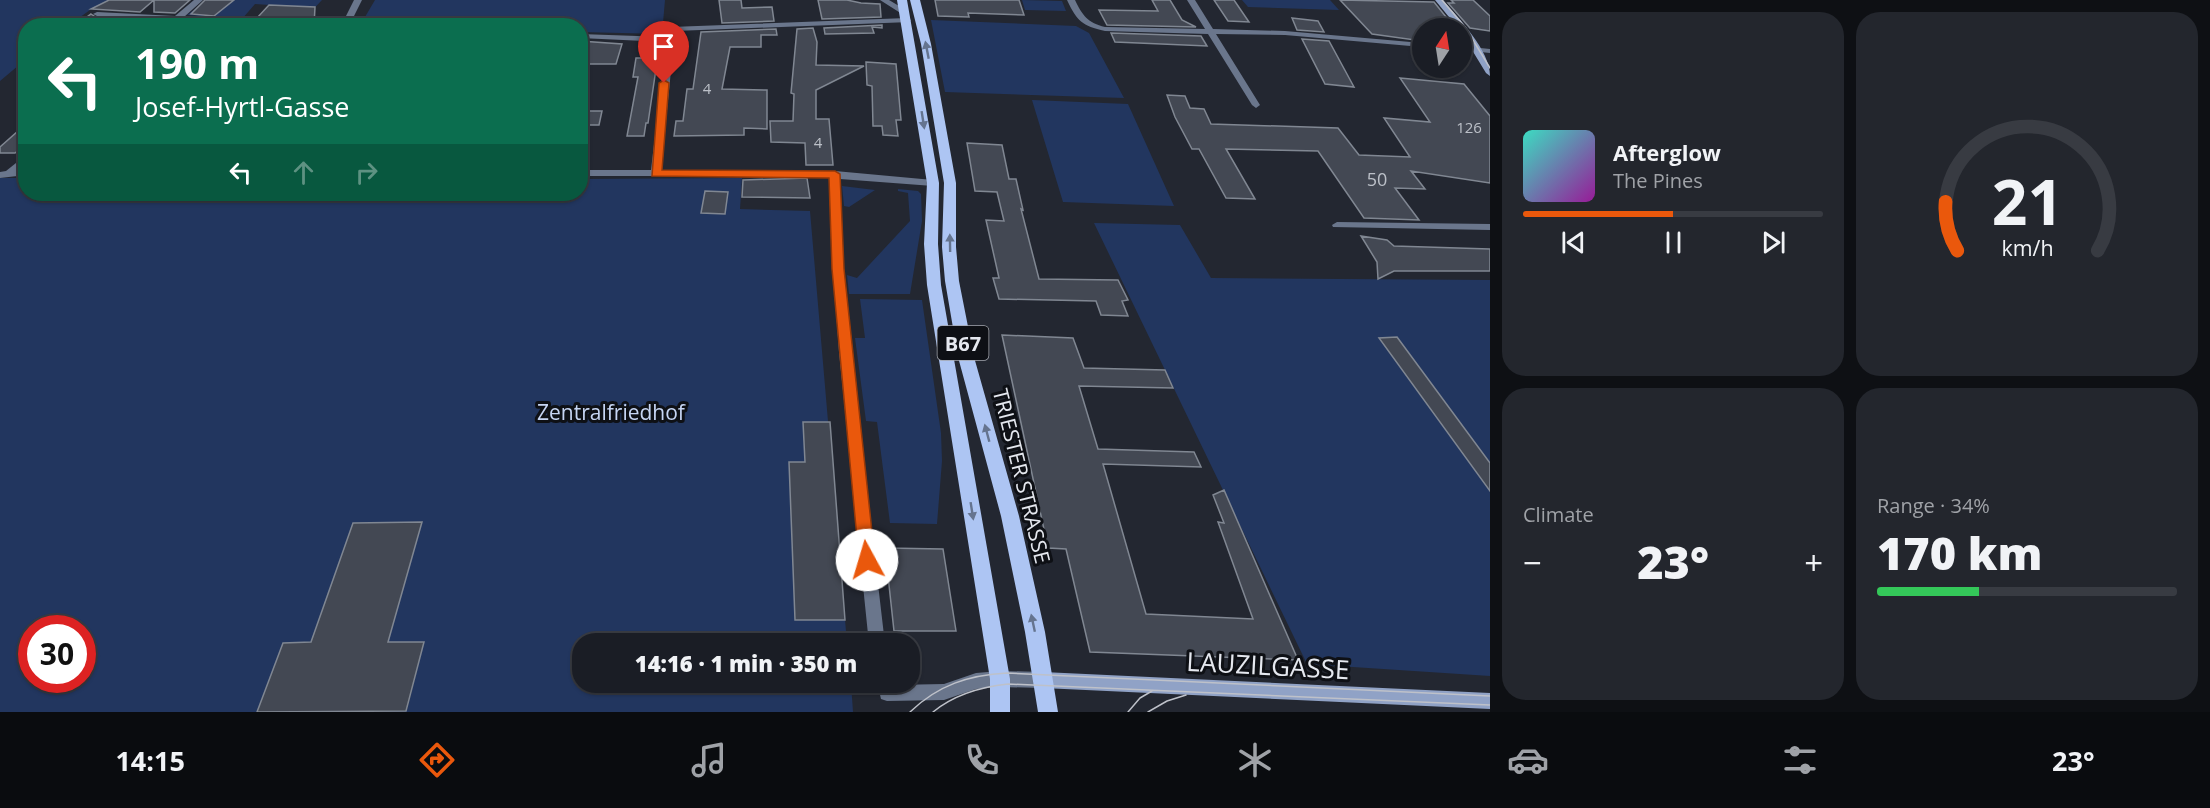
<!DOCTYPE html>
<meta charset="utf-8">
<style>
:root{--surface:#1a1d25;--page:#23262d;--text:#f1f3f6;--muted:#9fa2a7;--line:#383b42;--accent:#ea580c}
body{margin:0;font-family:"Open Sans",sans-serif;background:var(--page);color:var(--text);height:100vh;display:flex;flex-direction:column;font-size:22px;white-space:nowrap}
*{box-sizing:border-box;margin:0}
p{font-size:20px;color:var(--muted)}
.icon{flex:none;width:33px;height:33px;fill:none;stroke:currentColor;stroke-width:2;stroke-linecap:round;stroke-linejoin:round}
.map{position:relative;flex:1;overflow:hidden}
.side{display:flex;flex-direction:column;gap:12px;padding:12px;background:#0e1014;width:720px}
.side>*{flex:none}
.banner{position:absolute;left:18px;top:18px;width:570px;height:183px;border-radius:24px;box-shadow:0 2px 4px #0004,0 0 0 2px var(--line);background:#0b6e4f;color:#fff;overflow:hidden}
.needle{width:39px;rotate:12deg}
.tools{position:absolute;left:1412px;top:18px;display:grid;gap:12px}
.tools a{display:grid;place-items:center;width:60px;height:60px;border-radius:50%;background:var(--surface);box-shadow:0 2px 4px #0004,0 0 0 2px var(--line);font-size:30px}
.speed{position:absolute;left:18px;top:615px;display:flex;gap:12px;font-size:30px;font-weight:700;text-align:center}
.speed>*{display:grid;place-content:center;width:78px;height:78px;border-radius:50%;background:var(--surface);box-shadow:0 2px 4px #0004,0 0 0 2px var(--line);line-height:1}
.speed .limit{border:9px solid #d22;background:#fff;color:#111}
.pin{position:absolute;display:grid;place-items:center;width:51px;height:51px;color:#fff;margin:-62px -26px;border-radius:50% 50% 50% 0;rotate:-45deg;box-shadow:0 0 6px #0007}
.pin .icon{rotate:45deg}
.me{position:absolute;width:66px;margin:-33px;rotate:354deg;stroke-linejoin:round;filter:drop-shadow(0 0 4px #0008)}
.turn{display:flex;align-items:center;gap:21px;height:126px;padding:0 18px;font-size:27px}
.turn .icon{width:78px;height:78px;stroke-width:2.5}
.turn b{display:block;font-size:42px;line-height:51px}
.lanes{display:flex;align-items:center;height:57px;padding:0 18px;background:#0003;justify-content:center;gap:30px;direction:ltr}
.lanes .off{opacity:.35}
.big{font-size:45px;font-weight:800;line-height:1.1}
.side .tile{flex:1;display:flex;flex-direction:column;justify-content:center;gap:9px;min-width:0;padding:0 21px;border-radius:24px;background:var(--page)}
.side .dial{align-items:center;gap:0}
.dial svg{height:156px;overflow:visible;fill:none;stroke:var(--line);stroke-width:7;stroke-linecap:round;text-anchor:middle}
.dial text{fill:var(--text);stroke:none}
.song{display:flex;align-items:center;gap:18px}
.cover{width:72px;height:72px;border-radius:9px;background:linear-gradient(135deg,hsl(170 70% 55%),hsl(300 70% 35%))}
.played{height:6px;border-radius:3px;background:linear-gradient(90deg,var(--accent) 50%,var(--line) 50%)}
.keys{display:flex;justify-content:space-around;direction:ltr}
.heat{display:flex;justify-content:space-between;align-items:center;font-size:33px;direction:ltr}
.charge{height:9px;border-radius:4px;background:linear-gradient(90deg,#34c759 34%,var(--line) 0)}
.side .tiles{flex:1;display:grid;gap:12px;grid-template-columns:repeat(2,1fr)}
.trip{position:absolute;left:572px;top:633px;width:348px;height:60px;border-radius:24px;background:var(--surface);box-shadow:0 2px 4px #0004,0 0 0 2px var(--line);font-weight:800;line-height:60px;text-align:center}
.tab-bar{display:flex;height:96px;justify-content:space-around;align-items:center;background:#0a0c0f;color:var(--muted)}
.tab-bar .icon{width:42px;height:42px}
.tab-bar .active{color:var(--accent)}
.tab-bar b{font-size:27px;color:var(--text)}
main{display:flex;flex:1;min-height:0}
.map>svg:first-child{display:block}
.green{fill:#22365f;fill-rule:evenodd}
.building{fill:#434853;stroke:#808792;stroke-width:1.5}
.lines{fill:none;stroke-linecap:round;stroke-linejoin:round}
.street{fill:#6a768c;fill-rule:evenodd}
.secondary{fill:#90a2c6;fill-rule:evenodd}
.primary{fill:#adc5f3;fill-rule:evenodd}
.tram{stroke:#bec1c9;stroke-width:1.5}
.oneway{fill:#65748f}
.route{fill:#ea580c;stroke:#983908;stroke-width:1.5}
.labels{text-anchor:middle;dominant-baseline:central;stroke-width:6;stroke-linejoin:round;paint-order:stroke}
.far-number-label{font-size:15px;fill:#bcc0c8}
.number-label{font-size:18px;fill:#bcc0c8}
.shield{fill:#0e1015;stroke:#a4a7ae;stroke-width:1.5}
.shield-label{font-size:20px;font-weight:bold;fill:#e5e8ef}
.park-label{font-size:21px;fill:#c6d5f3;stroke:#0e1015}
.street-label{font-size:21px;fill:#e5e8ef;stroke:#0e1015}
.near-street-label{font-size:26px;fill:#e5e8ef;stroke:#0e1015}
</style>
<main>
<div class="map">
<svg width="1490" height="712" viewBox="0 0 1490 712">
<rect width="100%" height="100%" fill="#232731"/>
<path class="green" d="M0,0H109L90,10L69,25L26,26L25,60L0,81Z
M234,0H322L303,20L285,6L255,4L242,19L187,15L198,7Z
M375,0H665L662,34L581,32L580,26L357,24L354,21L355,17H365Z
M1022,0L1062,1L1066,11L1025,10Z
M1242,0H1330L1339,10L1248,7Z
M931,20L1076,26L1089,33L1124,98L945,92Z
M1032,100L1128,104L1174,206L1063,202Z
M0,178H25L26,194H580L581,179L742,178L740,209L810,211L847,643L582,644V682L851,683L853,712H372L407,710L424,642H388L422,522L353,523L311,642L283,643L257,712H0ZM32,628H82V680H32Z
M842,186L875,190L849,207L844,206Z
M898,189L918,191L921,194L922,221L910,294H849L847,275L857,278L910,221L908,193L898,191Z
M1094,223L1180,225L1211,278L1490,280V676L1307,664Z
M860,299L922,300L941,433L942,461L937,524L890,523L877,422L866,421L855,338H865Z"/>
<path class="building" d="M109,0H190L175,13L154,12V0L140,12L91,9Z
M205,0H234L214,16L191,14Z
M719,0H741L742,8L772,7L774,21L722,23Z
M818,0H847L861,3L880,4L881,17L822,19Z
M935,0H1019L1024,15L968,13L969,17L938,16Z
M1152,0H1170L1182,20L1196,27L1107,25L1099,10L1158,11Z
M1214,0H1234L1249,22L1228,21Z
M1340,0L1434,2L1455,28H1422V41L1372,34Z
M1451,0H1473L1490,16V31L1470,28L1448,3H1454Z
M269,5L315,7L314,26L307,22L256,19Z
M91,14L97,18L129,21L125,24L109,23L105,26H75Z
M1292,18L1318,21L1324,32L1297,30Z
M882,25V28L872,27L874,33L825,34L824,28Z
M813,28L817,42L816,65L864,66L816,90V119H829L833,165H806L805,143L771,142L770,121H793L794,94L791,93L797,29Z
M776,29L777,35H761V47H730L722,89L767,90V129L744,128V135L674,136L676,121H683L687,89H693L701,32Z
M1111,33L1201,36L1207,46L1115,42Z
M1302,39L1329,41L1354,87L1325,84Z
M580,41L622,44L616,64H580Z
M636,58H657V62L648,123H646L644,136H627L638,77H633Z
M866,62L896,64L901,120H896L898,136L883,135L882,126H873L872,86L867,85Z
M1400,78L1464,84L1490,116V183L1411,171L1425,189L1395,188L1419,220L1364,218L1318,151L1226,149L1255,199L1226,198L1199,149H1192L1175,117L1167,95L1185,96L1190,108L1204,109L1211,124L1338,128L1359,155L1410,157L1384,118L1430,122Z
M585,111H602L599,125H582Z
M26,124V144L15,153H0V147Z
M967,143L1002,145L1009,179H1016L1023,210L1021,209L1039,279L1118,280L1128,300L1122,301L1128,316L1101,315L1096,301L999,299L993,278H999L986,220L1004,221L997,192L975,191Z
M807,178L810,198L742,197L743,180Z
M705,191L728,192L725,214L701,213Z
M1361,236L1387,240L1394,246L1490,249V271H1394L1378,279L1377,262Z
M1002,335L1073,338L1084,368L1165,370L1173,388L1079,386L1098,449L1194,452L1201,467L1103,464L1146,614L1253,619L1218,522L1224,523L1213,495L1224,490L1298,660L1090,652L1066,549L1048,548Z
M1397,337L1490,463V491L1379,338Z
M803,422H830L845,620H795L789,462H805Z
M422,522L388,642H424L406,711L257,712L283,643L311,642L353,523Z
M885,548L943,549L956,631H894Z"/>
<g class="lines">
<path class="street" d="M194,0H203L184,17L307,24L311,26L175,22L97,16L93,14L97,12L175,16Z
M354,0H362L353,18L355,26H347L345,18Z
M880,0H889L909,12L902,14Z
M1067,0H1075C1082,15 1088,23 1105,27L1205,29L1187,0H1195L1213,29L1285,31L1422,43V47L1285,35L1216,34L1260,105L1256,108L1252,105L1208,34L1105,31C1082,26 1077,21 1067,0Z
M907,18L911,20L910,22L675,31L661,170L835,171L933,180L938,183L933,186L840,179L843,269L851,352L885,644H869L839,352L833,269L830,178L806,176H580V170H651L666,42L580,38V34L666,37L667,29L671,27Z
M1461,46L1490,49V53L1461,50Z
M26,155V163L18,170L26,169V175L0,178V172L6,171Z
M1337,222L1490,224V230L1333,227L1332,225Z
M1000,671L1043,672L1049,674L1051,680L1049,686L1043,688L1000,687L976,689L944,700L887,701L881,699L877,682H893L894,685L944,684L976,673Z"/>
<path class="secondary" d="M1435,0H1443C1459,19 1490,50 1490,76L1486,73L1461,32V28H1458Z
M1043,672L1490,693V709L1043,688L1037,686L1035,680L1037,674Z"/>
<path class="primary" d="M897,0H907L939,183L938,244L941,285L1010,679V712H990V679L927,285L924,244L927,183Z
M910,0H920L931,44L956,183V247L959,281L974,357L1019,516L1045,632L1058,712H1038L1025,632L1001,516L958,357L945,281L942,247L944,183L921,44Z"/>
<path class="tram" d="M1442,0L1465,27L1490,68
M910,712C938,685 969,675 1007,673L1490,696
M933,712C955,694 980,687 1008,684L1490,705
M1128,712L1140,698L1152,691
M1148,712L1167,701L1186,695"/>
</g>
<defs><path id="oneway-solid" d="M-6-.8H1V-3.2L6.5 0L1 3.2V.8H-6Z" transform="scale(1.5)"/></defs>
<g class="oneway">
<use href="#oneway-solid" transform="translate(927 50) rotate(-101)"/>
<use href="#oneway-solid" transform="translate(923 120) rotate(81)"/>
<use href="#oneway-solid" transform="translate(950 243) rotate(-91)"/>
<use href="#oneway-solid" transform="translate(987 433) rotate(-105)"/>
<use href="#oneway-solid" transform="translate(972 511) rotate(81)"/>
<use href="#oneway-solid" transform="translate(1033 623) rotate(-102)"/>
</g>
<path class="route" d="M664,80L669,83L662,170L835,171L840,174L844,269L875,560L873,565L867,567L861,565L859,560L832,269L829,178L652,176L659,83Z"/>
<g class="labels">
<g class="far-number-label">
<text x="707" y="88">4</text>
<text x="1469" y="127">126</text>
<text x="818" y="142">4</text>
</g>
<g class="number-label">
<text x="1377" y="179">50</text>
</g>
<rect class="shield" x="937.5" y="326" width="51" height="34" rx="4.5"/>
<g class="shield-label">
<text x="963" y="343">B67</text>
</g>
<g class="park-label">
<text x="611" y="412">Zentralfriedhof</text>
</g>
<g class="street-label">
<text transform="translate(1022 476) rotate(76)">TRIESTER STRASSE</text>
</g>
<g class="near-street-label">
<text transform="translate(1268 665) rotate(3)">LAUZILGASSE</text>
</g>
</g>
</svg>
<div class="tools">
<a><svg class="needle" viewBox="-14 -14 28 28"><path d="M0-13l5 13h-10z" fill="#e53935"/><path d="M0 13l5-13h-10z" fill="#9fa2a7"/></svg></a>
</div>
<div class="speed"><div class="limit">30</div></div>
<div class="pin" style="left:664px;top:83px;background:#d93025"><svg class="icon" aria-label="arrive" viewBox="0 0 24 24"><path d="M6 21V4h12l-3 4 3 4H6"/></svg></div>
<svg class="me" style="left:867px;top:560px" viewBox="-20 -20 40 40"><circle r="19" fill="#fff"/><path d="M0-13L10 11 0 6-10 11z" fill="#ea580c"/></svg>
<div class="trip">14:16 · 1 min · 350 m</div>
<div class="banner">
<div class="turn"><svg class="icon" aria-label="left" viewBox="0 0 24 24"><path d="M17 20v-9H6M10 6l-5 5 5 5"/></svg><div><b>190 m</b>Josef-Hyrtl-Gasse</div></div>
<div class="lanes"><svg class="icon" aria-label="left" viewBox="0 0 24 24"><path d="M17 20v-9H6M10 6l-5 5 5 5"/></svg><svg class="icon off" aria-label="ahead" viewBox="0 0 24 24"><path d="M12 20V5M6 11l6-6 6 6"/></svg><svg class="icon off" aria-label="right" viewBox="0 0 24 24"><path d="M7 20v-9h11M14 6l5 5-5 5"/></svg></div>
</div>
</div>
<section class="side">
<div class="tiles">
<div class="tile">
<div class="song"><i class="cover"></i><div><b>Afterglow</b><p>The Pines</p></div></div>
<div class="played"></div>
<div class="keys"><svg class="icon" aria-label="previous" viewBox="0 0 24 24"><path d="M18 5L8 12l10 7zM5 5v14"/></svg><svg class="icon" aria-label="pause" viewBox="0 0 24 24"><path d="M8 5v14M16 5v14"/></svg><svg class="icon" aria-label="next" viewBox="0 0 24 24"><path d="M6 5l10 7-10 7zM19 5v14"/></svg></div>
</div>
<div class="tile dial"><svg viewBox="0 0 100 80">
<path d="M14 69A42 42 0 1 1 86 69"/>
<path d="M14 69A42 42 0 0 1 8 44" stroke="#ea580c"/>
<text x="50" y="56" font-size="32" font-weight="700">21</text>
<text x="50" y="72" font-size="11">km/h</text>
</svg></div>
<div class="tile"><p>Climate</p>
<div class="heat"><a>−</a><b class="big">23°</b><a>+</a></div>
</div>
<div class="tile"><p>Range · 34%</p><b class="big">170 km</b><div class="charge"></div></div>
</div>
</section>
</main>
<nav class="tab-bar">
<b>14:15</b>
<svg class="icon active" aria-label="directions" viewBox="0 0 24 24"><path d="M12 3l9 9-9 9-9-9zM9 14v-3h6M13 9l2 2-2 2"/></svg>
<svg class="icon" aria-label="music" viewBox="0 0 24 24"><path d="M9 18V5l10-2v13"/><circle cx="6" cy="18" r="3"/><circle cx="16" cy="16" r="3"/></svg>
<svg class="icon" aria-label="phone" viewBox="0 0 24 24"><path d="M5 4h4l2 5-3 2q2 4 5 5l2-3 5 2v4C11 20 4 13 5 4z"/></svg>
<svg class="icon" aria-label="climate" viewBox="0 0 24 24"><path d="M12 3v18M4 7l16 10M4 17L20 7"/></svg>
<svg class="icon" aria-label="car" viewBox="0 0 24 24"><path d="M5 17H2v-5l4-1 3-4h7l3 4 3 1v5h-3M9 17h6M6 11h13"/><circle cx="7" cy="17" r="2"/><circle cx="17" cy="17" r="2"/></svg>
<svg class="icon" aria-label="filters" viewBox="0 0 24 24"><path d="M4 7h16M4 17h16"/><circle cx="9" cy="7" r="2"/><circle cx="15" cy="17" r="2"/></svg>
<b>23°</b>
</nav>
